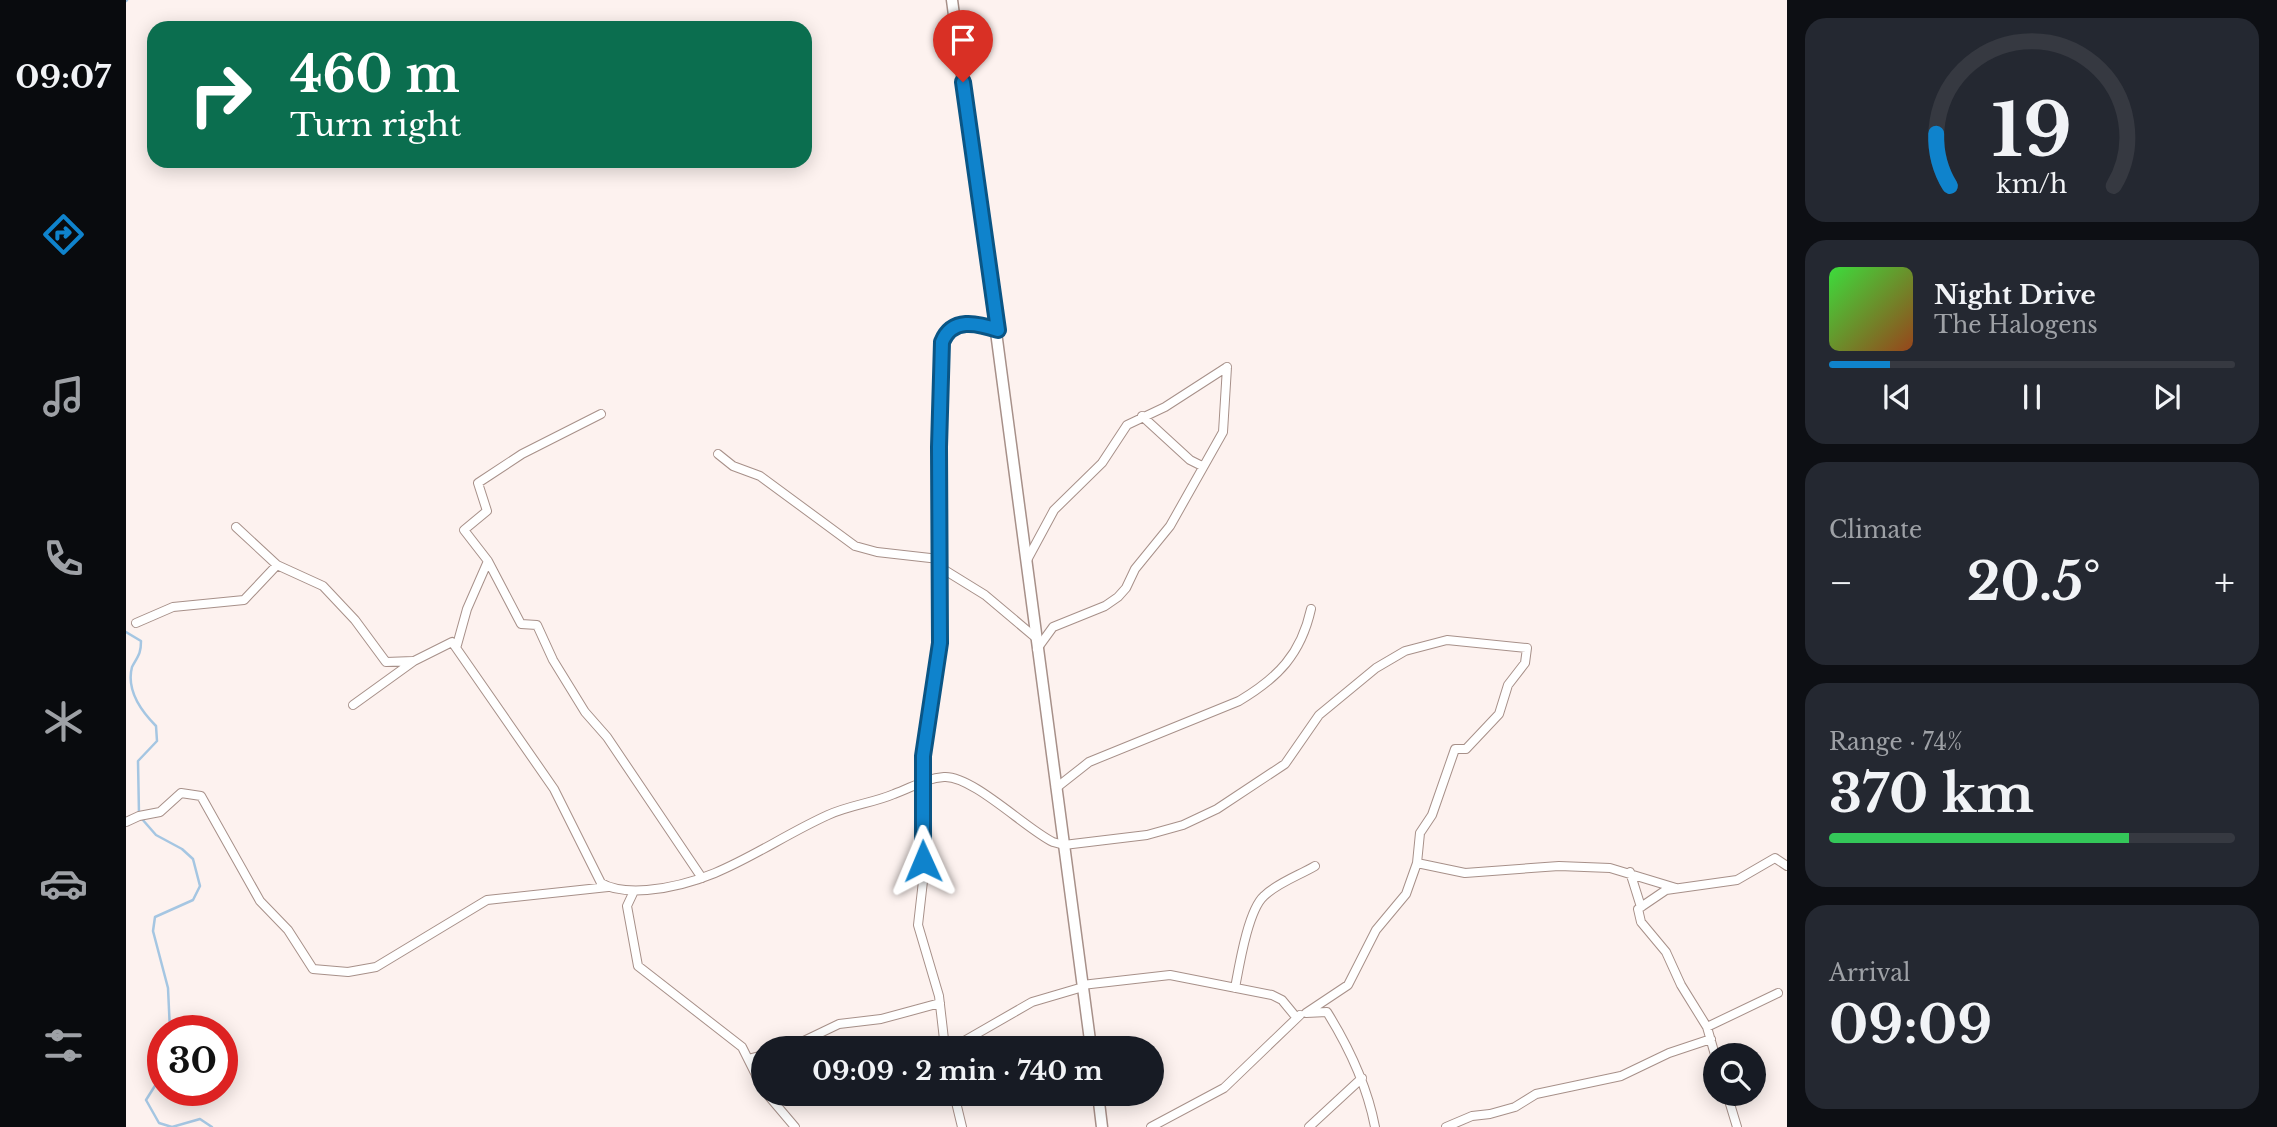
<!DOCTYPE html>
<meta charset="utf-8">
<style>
:root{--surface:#171b24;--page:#242831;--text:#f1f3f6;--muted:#9ea1a6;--line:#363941;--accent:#0f83cc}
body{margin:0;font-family:"Libre Baskerville",serif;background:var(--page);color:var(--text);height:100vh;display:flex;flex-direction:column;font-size:26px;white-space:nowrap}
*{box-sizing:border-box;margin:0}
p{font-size:23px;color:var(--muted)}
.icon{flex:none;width:38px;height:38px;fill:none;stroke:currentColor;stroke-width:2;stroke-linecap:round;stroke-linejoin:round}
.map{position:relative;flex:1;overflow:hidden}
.sheet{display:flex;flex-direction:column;gap:18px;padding:18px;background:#0d0f14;width:490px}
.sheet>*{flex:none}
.guide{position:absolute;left:21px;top:21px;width:665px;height:147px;border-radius:21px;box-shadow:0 4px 18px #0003;background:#0b6e4f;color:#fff;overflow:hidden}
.fabs{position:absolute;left:1577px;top:1043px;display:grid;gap:14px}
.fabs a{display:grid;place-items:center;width:63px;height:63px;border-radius:50%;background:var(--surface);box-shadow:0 4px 18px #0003;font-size:35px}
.speed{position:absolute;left:21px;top:1015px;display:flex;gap:14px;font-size:35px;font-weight:700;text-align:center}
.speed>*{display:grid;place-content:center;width:91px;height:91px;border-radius:50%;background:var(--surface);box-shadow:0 4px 18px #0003;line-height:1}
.speed .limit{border:10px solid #d22;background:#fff;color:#111}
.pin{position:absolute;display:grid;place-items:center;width:60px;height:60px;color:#fff;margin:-72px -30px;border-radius:50% 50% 50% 0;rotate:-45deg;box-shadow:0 0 7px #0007}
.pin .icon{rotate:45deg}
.me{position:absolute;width:77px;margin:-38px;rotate:359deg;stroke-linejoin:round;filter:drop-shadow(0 0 5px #0008)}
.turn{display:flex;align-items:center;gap:24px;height:147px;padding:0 28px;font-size:32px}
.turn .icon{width:91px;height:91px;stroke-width:2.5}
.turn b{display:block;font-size:49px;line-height:60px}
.big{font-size:52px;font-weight:700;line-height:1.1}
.sheet .tile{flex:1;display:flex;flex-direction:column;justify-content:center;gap:10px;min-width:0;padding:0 24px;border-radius:21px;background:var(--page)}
.sheet .dial{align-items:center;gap:0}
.dial svg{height:182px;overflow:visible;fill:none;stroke:var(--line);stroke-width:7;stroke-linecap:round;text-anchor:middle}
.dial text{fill:var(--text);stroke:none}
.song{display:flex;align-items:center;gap:21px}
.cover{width:84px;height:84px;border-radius:10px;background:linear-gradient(135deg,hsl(120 70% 55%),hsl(20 70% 35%))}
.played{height:7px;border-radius:4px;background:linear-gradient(90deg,var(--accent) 15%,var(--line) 15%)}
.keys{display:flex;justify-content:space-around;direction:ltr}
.heat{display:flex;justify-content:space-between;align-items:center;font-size:38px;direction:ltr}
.charge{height:10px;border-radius:5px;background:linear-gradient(90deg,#34c759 74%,var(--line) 0)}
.trip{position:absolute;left:625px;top:1036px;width:413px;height:70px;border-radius:35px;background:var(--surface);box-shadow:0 4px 18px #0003;font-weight:700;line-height:70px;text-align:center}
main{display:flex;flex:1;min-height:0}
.dock{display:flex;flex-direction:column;width:126px;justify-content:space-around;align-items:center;background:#090b0e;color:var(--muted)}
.dock .icon{width:49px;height:49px}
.dock .current{color:var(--accent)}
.dock b{font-size:32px;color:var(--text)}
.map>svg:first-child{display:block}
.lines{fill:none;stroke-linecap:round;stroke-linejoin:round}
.stream{stroke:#a5c6e2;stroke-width:2.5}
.minor-casing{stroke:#a79089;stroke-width:10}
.secondary-casing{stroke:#a79089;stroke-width:13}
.minor{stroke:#fff;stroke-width:8}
.secondary{stroke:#fff;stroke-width:10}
.route-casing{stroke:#0a5585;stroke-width:18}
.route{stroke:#0f83cc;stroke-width:12}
</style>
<main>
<nav class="dock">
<b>09:07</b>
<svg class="icon current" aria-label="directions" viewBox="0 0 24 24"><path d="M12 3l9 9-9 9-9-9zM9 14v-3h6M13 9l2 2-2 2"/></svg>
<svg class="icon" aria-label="music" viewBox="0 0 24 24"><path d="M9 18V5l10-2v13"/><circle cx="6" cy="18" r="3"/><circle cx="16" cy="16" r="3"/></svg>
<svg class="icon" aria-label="phone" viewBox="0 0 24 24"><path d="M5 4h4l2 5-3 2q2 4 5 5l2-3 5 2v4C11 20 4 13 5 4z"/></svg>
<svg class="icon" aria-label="climate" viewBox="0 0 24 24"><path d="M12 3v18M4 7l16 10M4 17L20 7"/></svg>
<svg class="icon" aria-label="car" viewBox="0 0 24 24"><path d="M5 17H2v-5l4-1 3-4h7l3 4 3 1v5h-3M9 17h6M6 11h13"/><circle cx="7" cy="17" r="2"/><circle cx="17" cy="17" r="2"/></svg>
<svg class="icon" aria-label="filters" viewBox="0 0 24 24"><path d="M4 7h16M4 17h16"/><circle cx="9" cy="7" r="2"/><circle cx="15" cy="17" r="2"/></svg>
</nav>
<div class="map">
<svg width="1661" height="1127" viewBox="0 0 1661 1127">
<rect width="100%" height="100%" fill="#fdf2ef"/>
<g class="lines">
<path class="stream" d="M0,1L1,0
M0,632L15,641C15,654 12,656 6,667C0,690 15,711 30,726L31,741L12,761L13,814
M16,819L30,835L56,849L67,859L74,886L67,900L29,917L27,931L42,988L44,1031
M37,1073L20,1100L33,1123L46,1127L74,1119L86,1127"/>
<g class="minor-casing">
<path id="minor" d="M1016,416L1064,460L1076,466
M592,454L607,466L634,476L729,546L751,552L813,559
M110,527L151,565
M901,560L928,510L976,463L1001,425L1039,407L1101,367
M362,561L395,624L411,625L427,660L459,712L481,737L576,878
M812,566L859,595L910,638
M10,623L47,607L118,600L151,565L197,586L229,620L260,662L287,661
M331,645L341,609L362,561L338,530L361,511L352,483L396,454L475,414
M911,649L927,627L979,606L992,597L1000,588L1009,569L1044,526L1097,432L1101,367
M227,705L288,661L326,642L428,789L475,883C488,891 506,891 521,890C593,884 640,843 702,815C724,805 747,803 768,794C785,788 800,778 818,777C846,775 900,829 927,842L938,845L1021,835L1057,825L1091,809L1159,764L1193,715L1250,668L1279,651L1321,640L1401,648L1399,663L1382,685L1373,714L1340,749H1329L1306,815L1294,833L1291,863L1280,894L1250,930L1222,985L1180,1013L1201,1012C1224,1049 1241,1085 1249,1127
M930,788L963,762L1113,701C1152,678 1175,654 1185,609
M0,822L13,816L34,812L55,793L75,796L134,901L162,930L187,969L222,972L250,967L361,900L482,887
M1291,863L1339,873L1433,866L1484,868L1550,888
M1504,872L1515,907
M508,891L501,906L512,966L616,1047L637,1089
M956,985L1044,975L1146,995L1156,1000L1170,1017
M1109,988C1113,967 1122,910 1138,896C1151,883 1174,875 1189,866
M1581,1027L1555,985L1540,952L1515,922L1512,909L1540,890L1611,880L1649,858L1661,866
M663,1048L713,1024L755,1019L814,1003
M819,1048L813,996L792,925L797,881V756L814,643L813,447L816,343C825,317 851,323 872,330
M826,1048L906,1002L957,987
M1589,1055L1581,1027L1652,993
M622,1059L637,1055
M641,1094L669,1127
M828,1094L836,1127
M1601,1094L1611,1127
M1025,1127L1098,1088L1174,1015
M1183,1127L1236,1078
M1320,1127L1346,1116L1364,1114L1389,1107L1410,1094L1495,1076L1543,1053L1585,1039"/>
</g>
<g class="secondary-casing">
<path id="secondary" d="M826,0L965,1048
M972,1094L976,1127"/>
</g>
<use href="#minor" class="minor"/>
<use href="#secondary" class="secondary"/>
</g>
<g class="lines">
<g class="route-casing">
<path id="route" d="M797,861V756L814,643L813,447L816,342C826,317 851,323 872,330L837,82"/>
</g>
<use href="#route" class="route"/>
</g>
</svg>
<div class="fabs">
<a><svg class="icon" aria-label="search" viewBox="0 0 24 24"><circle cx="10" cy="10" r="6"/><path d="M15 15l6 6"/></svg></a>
</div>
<div class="speed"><div class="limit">30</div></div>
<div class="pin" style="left:837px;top:82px;background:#d93025"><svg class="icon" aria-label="arrive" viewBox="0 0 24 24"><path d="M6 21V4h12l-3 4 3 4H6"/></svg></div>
<svg class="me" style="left:797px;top:861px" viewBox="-20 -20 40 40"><path d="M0-17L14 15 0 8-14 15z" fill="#0f83cc" stroke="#fff" stroke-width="4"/></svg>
<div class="trip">09:09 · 2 min · 740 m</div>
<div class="guide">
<div class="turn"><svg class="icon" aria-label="right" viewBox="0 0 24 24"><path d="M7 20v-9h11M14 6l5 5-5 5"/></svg><div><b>460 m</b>Turn right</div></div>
</div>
</div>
<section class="sheet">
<div class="tile dial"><svg viewBox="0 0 100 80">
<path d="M14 69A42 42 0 1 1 86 69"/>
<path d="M14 69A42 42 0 0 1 8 46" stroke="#0f83cc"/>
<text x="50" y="56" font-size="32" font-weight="700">19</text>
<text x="50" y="72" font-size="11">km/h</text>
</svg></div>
<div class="tile">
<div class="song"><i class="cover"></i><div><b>Night Drive</b><p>The Halogens</p></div></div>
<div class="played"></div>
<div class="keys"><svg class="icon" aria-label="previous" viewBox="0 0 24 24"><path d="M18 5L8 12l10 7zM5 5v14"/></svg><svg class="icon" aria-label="pause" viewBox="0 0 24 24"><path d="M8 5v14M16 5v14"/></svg><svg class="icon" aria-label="next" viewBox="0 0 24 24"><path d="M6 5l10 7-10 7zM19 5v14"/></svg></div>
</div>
<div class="tile"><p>Climate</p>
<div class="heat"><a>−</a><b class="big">20.5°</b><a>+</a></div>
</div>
<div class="tile"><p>Range · 74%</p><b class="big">370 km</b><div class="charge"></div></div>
<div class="tile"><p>Arrival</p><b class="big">09:09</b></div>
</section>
</main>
